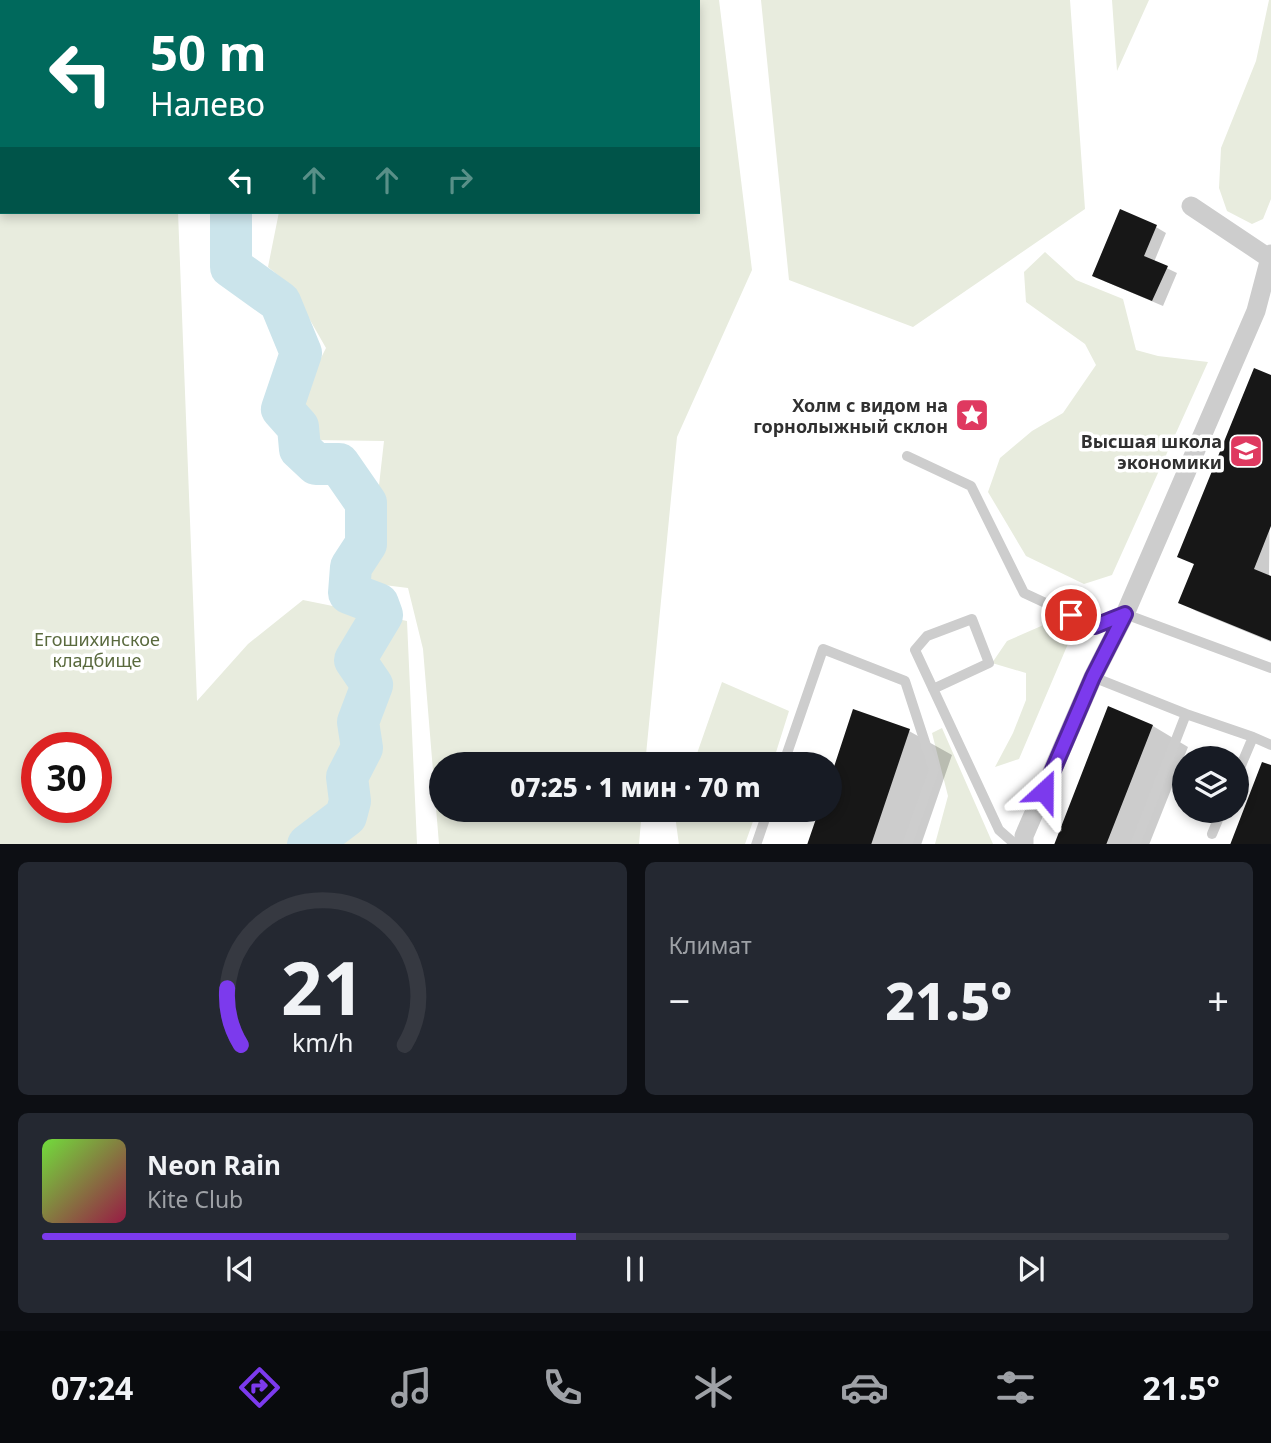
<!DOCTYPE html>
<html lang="ru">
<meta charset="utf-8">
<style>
:root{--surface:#171b24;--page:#242831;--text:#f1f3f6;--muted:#9ea1a6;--line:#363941;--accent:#7c3aed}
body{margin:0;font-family:"Noto Sans",sans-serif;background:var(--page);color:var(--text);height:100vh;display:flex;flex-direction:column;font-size:26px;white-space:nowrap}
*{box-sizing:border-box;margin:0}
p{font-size:23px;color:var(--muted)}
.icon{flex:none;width:38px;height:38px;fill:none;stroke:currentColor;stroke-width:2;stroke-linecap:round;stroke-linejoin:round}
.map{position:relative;height:844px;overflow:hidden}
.panel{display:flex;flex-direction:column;gap:18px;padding:18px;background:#0d0f14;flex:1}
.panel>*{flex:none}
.banner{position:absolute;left:0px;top:0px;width:700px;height:214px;box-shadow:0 4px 10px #0003;background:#00695c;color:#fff;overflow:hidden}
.buttons{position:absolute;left:1172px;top:746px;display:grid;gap:14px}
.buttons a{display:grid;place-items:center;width:77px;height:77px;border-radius:50%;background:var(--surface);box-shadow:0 4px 10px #0003;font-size:35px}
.speed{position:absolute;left:21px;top:732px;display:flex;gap:14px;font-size:35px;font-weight:700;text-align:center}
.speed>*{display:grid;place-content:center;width:91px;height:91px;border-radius:50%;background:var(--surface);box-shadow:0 4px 10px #0003;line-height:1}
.speed .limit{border:10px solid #d22;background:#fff;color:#111}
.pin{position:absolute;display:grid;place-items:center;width:60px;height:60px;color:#fff;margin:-30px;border:4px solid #fff;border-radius:50%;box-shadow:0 2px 7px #0007}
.me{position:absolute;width:77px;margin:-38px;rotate:24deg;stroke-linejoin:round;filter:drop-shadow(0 0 5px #0008)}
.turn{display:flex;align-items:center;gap:24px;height:147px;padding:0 35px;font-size:32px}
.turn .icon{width:91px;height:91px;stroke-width:2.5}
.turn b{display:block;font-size:49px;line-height:60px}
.lanes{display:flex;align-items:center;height:66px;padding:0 35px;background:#0003;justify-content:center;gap:35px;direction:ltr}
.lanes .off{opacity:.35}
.big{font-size:52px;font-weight:800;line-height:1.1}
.panel .widget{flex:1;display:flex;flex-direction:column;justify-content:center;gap:10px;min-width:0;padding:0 24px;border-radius:10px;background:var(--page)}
.panel .dial{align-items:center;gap:0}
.dial svg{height:182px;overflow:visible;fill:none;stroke:var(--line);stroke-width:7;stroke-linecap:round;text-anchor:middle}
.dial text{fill:var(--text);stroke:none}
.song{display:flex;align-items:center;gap:21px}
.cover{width:84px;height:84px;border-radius:10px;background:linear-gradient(135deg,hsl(100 70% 55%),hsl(340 70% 35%))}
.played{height:7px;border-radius:4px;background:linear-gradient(90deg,var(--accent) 45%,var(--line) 45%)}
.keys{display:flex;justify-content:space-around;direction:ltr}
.heat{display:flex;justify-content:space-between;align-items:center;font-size:38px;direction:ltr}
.panel .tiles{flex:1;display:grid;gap:18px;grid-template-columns:1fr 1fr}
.widget:last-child{grid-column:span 2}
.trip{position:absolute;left:429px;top:752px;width:413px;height:70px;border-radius:35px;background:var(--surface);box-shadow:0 4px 10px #0003;font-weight:800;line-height:70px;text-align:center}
.menu{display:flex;height:112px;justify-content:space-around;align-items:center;background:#090b0e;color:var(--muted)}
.menu .icon{width:49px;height:49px}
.menu .current{color:var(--accent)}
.menu b{font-size:32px;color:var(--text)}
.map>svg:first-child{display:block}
.green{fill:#e8ecde;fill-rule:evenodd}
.shadow{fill:#0003}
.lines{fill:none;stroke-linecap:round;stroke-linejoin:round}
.river{stroke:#cbe4eb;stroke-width:42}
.building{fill:#171717}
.lane{stroke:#cdcdcd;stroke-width:10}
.street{stroke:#cdcdcd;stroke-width:19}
.route-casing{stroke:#51269a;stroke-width:18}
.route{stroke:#7c3aed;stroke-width:12}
.labels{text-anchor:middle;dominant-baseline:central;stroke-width:7;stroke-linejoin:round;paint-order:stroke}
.poi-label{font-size:18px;font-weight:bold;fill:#303030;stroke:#fff;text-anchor:end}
.park-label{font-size:18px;fill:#5a6a3e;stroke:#fff}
</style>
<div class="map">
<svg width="1271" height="845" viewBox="0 0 1271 845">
<rect width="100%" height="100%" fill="#fff"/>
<path class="green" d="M0,0H226L2,2V212H178L197,701L248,644L303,600L407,621L417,844H0ZM37,747H96V807H37Z
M356,0H719L752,270L677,437L645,765H441V810H642L639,844H439L423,649L408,588L368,583L384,441L312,440L298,404L326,348L290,285L268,267L279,212H698V2H355Z
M761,0H1070L1085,209L913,327L789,280Z
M1112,0H1149L1117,71Z
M1269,0H1271V199L1263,219L1252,224L1227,211L1219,188L1221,148L1256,61Z
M1045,252L1076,280L1123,299L1136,350L1158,356L1208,362L1112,575L1084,584L1026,556L988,492L1000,458L1032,431L1063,413L1096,365L1085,344L1026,302L1024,272Z
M1055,620L1076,625L1019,759L995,767L1013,733L1026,700V673L992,663L1007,641Z
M722,682L789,711L772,765H693Z
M942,728L993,844H935L948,796L932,733Z
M677,810H757L745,844L679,845L675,815Z"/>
<path class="shadow" d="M1156,227L1166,233L1154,262L1177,273L1163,306L1104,281Z
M1271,377L1269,577L1271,642L1196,611L1181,602L1196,565L1180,556Z
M1109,709L1153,726L1188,747L1149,845H1055Z
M854,712L909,731L952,755L921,845H809L830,810V785Z"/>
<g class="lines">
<path class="river" d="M275,2L277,0
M231,212V267L280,302L301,353L282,409L298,427L300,449L316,464H339L366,503V544L351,567L349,593L378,604L382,615L355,660L372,685L358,722L362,748L347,777L350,801L346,816L308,845"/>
</g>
<path class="building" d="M1120,209L1157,225L1144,256L1168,266L1152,301L1092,276Z
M1254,368L1271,375V526L1254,569L1271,576V641L1178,603L1194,564L1177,557Z
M1108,706L1153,725L1106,845H1054Z
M853,709L910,729L871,845H807L819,810H830V779Z
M1262,762L1271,765V845H1230Z"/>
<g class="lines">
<path class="lane" d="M907,456L971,486L1024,593L1095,626L1125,614L1271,668
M1093,677L1186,714L1253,737
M933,689L989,663L972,619L927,636L915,650L999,830L1016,845
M783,765L823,649L905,681L934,770L907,845
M1237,775L1253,737L1271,745
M1212,834L1222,810
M756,845L768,810
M1135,845L1186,714"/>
<path class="street" d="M1191,206L1269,258
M1024,845V836L1093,677L1125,614L1256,311L1271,254"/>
</g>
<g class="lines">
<g class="route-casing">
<path id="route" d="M1044,791L1093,677L1125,614L1095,626L1071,615"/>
</g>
<use href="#route" class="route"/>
</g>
<defs>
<g id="sight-square" transform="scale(1.75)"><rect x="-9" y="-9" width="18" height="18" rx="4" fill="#df3960" stroke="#fff"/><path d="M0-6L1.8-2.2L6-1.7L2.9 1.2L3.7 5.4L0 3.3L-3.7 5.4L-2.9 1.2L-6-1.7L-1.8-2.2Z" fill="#fff"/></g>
<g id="university-square" transform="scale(1.75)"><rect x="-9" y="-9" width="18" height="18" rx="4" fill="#df3960" stroke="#fff"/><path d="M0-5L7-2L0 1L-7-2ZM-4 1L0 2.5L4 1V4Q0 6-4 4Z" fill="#fff"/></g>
</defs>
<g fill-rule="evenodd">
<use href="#sight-square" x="972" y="415"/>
<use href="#university-square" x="1246" y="451"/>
</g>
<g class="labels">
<g class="poi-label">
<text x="948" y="405">Холм с видом на<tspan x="948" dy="21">горнолыжный склон</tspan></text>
<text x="1222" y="441">Высшая школа<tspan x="1222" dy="21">экономики</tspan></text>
</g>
<g class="park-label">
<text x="97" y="639">Егошихинское<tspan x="97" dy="21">кладбище</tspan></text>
</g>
</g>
</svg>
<div class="buttons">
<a><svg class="icon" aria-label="layers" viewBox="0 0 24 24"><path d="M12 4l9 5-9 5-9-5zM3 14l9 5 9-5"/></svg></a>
</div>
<div class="speed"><div class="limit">30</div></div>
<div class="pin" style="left:1071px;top:615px;background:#d93025"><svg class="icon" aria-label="arrive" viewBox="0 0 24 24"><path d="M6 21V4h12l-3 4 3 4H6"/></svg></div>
<svg class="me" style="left:1044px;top:791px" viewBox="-20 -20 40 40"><path d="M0-17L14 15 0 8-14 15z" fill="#7c3aed" stroke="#fff" stroke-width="4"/></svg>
<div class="trip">07:25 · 1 мин · 70 m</div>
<div class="banner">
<div class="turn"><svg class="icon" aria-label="left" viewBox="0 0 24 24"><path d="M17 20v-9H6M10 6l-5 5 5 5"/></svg><div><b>50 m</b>Налево</div></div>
<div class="lanes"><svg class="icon" aria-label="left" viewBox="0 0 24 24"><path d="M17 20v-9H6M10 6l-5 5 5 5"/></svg><svg class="icon off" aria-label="ahead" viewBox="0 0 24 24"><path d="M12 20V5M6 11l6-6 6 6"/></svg><svg class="icon off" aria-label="ahead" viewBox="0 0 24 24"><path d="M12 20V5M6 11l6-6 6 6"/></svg><svg class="icon off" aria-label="right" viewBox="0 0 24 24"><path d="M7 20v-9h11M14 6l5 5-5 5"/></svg></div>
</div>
</div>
<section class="panel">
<div class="tiles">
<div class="widget dial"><svg viewBox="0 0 100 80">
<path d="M14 69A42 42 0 1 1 86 69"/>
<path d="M14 69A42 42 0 0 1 8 44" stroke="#7c3aed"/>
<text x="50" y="56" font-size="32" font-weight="700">21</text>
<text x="50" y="72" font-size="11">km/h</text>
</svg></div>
<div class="widget"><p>Климат</p>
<div class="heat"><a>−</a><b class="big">21.5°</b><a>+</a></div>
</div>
<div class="widget">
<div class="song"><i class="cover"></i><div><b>Neon Rain</b><p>Kite Club</p></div></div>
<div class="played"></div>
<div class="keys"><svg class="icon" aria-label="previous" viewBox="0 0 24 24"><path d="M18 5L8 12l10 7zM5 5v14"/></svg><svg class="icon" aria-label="pause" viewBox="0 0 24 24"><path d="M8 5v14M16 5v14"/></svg><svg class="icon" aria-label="next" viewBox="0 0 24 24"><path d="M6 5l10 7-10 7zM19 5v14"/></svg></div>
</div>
</div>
</section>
<nav class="menu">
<b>07:24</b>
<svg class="icon current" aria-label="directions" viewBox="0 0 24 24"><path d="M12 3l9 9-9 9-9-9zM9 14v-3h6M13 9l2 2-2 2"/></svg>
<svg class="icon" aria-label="music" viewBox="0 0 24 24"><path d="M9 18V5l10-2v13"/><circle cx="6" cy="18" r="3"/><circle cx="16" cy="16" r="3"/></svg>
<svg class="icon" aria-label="phone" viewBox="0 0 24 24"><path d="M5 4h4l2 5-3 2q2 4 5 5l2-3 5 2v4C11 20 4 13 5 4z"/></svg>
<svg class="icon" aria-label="climate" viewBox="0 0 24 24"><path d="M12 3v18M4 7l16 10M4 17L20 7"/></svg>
<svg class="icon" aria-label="car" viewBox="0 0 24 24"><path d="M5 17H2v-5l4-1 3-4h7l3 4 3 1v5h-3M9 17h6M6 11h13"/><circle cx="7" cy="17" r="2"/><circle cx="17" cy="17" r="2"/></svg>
<svg class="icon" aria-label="filters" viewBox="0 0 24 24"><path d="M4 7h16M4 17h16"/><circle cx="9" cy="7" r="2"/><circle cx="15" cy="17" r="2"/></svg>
<b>21.5°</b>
</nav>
